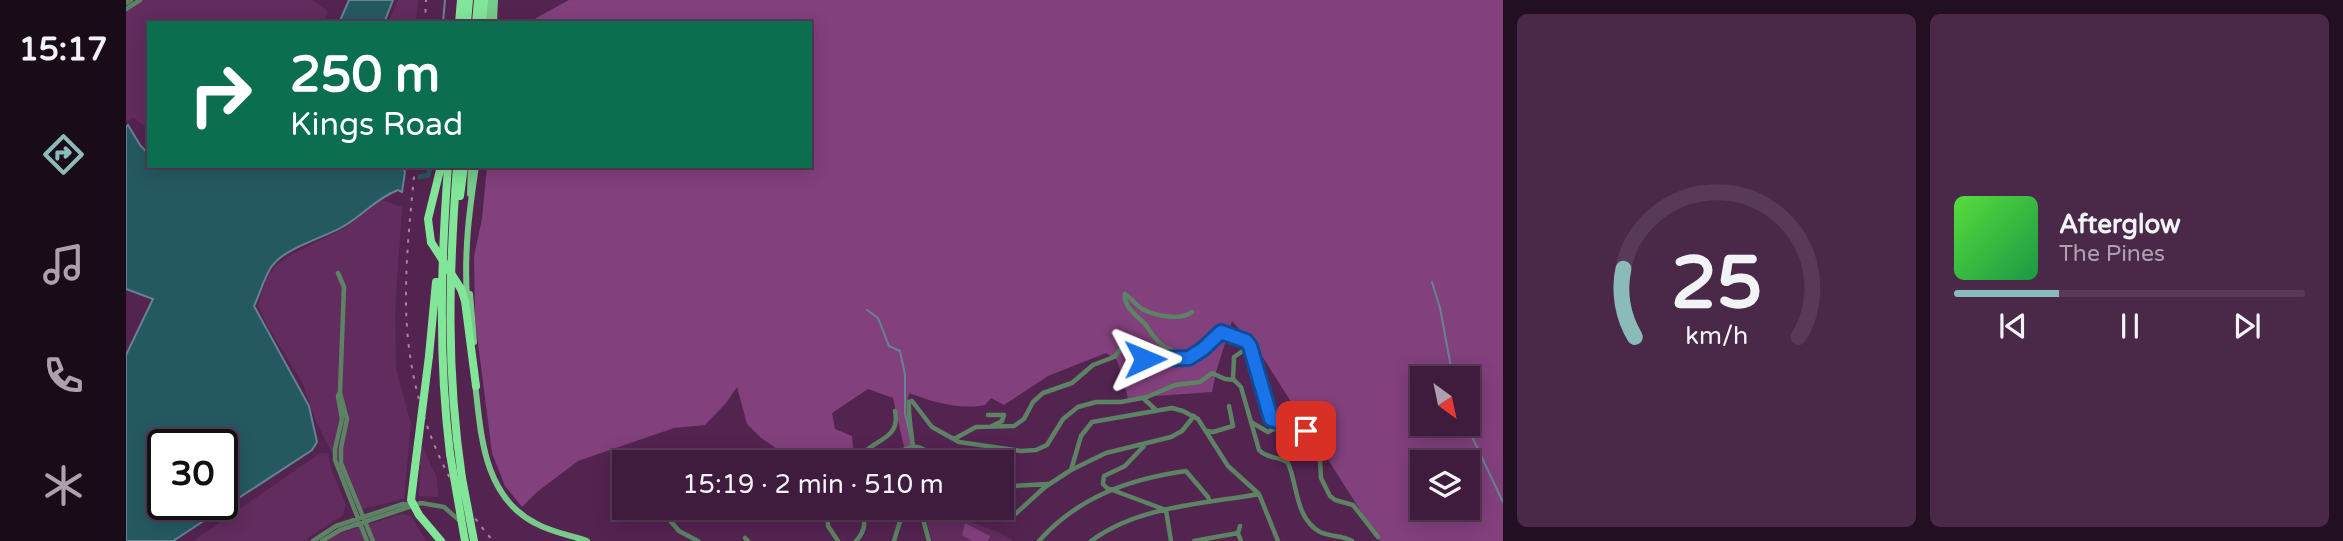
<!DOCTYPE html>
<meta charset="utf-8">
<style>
:root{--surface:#3f1b3d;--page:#4a2848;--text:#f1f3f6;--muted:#ada1b0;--line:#583957;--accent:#8bbbb9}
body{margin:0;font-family:"Varela Round",sans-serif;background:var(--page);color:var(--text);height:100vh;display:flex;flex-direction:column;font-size:26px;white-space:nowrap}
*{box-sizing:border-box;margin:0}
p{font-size:23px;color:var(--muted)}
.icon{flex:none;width:38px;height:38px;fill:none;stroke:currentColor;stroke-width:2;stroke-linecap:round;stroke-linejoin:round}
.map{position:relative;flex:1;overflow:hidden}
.panel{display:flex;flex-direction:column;gap:14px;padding:14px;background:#230f22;width:840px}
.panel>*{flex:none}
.guide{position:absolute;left:21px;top:21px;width:665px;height:147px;border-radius:0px;box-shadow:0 4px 18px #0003,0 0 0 2px var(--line);background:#0b6e4f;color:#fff;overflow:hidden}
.needle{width:46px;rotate:147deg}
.tools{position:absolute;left:1284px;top:366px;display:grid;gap:14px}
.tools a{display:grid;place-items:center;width:70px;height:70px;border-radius:0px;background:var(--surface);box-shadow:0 4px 18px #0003,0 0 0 2px var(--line);font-size:35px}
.speed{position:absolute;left:21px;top:429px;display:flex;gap:14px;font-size:35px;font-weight:700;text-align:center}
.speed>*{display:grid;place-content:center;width:91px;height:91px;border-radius:50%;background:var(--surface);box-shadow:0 4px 18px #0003,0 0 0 2px var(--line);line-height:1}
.speed .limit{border:4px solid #111;border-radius:10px;background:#fff;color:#111}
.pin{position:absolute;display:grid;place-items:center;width:60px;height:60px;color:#fff;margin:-30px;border-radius:14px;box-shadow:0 4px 10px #0006}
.me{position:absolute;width:77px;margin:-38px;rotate:89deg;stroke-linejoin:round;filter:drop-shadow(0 0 5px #0008)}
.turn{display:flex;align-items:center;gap:24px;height:147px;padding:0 28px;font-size:32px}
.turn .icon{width:91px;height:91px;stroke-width:2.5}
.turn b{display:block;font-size:49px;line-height:60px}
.panel .card{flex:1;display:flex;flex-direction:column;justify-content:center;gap:10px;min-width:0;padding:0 24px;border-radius:10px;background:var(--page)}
.panel .dial{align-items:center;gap:0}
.dial svg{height:182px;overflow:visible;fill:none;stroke:var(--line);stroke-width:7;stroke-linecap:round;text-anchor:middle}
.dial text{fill:var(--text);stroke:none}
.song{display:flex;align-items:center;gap:21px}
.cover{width:84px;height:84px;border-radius:10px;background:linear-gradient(135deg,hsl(110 70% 55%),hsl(140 70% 35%))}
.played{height:7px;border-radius:4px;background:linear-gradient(90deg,var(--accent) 30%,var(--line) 30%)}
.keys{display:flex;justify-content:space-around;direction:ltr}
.panel .tiles{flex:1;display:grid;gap:14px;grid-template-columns:repeat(2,1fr)}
.trip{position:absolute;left:486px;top:450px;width:402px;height:70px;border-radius:0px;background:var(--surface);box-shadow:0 4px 18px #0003,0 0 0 2px var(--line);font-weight:600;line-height:70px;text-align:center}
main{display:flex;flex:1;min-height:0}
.dock{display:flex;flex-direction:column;width:126px;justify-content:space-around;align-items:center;background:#190b18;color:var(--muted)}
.dock .icon{width:49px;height:49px}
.dock .selected{color:var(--accent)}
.dock b{font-size:32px;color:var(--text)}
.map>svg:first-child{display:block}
.built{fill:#622c5e}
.green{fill:#82407d;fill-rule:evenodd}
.water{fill:#255962;stroke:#668390;stroke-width:2;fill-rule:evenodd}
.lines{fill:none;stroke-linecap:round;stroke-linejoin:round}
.stream{stroke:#668390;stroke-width:2}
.river{stroke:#255962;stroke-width:5}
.minor{stroke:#5c8364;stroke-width:4.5}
.major{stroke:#78ca8a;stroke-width:6}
.highway{stroke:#82e699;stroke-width:8}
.rail{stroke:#a883a5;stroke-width:2;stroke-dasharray:3.5 7;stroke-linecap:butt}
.highway-bridge{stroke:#82e699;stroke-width:8}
.route-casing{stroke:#114b97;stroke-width:18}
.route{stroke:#1a73e8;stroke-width:12}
</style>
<main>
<nav class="dock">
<b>15:17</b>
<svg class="icon selected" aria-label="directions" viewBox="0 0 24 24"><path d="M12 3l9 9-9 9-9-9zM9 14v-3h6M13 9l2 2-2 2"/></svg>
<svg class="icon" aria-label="music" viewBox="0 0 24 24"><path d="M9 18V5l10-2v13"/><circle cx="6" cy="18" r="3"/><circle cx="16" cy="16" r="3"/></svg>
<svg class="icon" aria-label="phone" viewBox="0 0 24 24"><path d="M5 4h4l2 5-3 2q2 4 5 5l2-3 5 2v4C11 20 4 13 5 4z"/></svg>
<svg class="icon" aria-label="climate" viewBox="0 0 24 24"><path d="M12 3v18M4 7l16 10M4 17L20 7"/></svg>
</nav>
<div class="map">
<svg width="1377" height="541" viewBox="0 0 1377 541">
<rect width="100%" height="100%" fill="#542451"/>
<path class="built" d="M17,0H186L202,11L197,23H23V130L7,117L0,122V11Z
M272,0H292L290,23H262Z
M256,200L276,207L269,312L270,369L285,424L278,499L236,509L191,424L177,384L142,327L132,305L140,280L150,265L163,256L218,228Z
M295,444L311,478L312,497L293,496Z
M202,453L206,472L220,505L217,515L183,537L180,541H67L193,454Z
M276,514L285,516L300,541H199L208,535Z
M826,515L874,533L887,541H806L801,522Z"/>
<path class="green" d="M443,0H1377V541H1254L1134,353L1106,321L1090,372L1086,392L1002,398L991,360L980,353L922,376L878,405L865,398L859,405C833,410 807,402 783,393C780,409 782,429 788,445L778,447L767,398L742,389L706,413L709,429L726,436L728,462H684L651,449L634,437L621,424L611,387L600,403L579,425L548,428L452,461L411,492L396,507L379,486L366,453L349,319L348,256L356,219L361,166H684V23H407L410,18ZM1297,378H1342V424H1297ZM1297,462H1342V508H1297Z
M839,523L864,536L862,541H846L836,535Z"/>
<path class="water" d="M223,0H267L258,23H213Z
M2,125L14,145L23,155V166H276L279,172L276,192L272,190C251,198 238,214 218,226C198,238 160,247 146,266C138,277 134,294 128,306L183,406L191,442L186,450L47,541H0V355L27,299L0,289V127ZM37,444H96V504H37Z"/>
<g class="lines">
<path class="stream" d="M317,23L319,0
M1306,282L1314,308L1327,378
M741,310L752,318L763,346L774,351L779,375V413L785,439
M1340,424L1377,502"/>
<path class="river" d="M294,177L302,175L305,166"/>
<path class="minor" d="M0,3L5,0
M0,9L14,0
M212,273L218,287L214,392L212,396L216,419L209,449V460L241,541
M999,294C997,306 1011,316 1019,324C1023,329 1025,334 1029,338C1037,349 1055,356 1068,354
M999,294C1005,298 1010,305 1016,309C1030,316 1054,321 1066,312
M1124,346L1144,415L1158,424
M1107,380L1108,357L1124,346
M214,393L221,419L215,448V463L247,541
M1017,398L1030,410
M783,402L786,401L806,427L833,442L895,451L910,450L921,445L937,419L952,407L970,402H995L1021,397L1049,385L1074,382L1086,373L1099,379L1108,380L1115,387L1133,450C1141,459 1153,456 1162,463C1172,486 1169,518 1194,532C1205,537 1216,535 1226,541
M783,402C782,422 788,441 788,462
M862,415H878L876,421L866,426
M1125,422L1142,432L1158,424L1181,432L1194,460L1195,478L1204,496L1209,500L1227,505L1252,537
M1081,431L1087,432L1107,426L1103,406
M828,439L850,427L888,426L898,419L907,402L917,393L946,383L967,365L988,357L996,348L1002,347C1023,362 1019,358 1043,357C1048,357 1054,360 1060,359C1074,357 1084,340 1095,332L1120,341L1124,346
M1018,446L999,466L978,476L977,484L981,488L1040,510L1045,541
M520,462L529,456L558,455L580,461L597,451L607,455L613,462
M738,462L741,450C755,438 774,436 769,411
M759,462C780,447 792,437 811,462
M945,470L955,436L966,422L1046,408L1057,411L1072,419L1102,466L1133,494L1152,541
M877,483L886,486L922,484
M646,508H653
M701,508L702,526L712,541
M716,508L721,511L735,508
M794,508L803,541
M860,508L873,517H886L919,487L945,470L980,453L1045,437L1056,431L1068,416
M525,510L536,511L553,531L572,541
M797,520L847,508
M1114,526L1112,533L1115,541
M619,538L622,541
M187,541L210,526L277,504L285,505
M196,541L214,530L295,503L318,507L334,521
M730,541C741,529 739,522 735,508
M768,541L778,508
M913,541C952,497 1003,479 1060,471L1082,497L1084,502
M965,541C1012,506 1077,504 1133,494
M1068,541L1112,533"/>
<path class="major" d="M362,23L363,0
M368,23L369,0
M344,194L345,166
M344,294L348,342
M341,299C338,252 343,212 350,166
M349,383C355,434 357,496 409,523C425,532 443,535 461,541"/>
<path class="highway" d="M333,23L335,0
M341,23L343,0
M350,23L352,0
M356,23L358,0
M322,166C315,263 312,357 324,454
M331,166C323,274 320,370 336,478
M334,196L338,166
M305,242L302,219L315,166
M335,289L339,301L350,386
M303,356L310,282
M289,467L285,500L293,515L315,541"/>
<path class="rail" d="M299,23L300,0
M289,166C285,209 280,252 280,294C279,385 308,472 367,541"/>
<path class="highway-bridge" d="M305,242L335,289
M324,454L339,541
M289,467L303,356
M336,478L348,541"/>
</g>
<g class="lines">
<g class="route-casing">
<path id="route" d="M1019,359L1063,358L1077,349L1095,332L1120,341L1124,346L1145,419L1180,431"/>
</g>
<use href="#route" class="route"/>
</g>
</svg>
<div class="tools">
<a><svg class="needle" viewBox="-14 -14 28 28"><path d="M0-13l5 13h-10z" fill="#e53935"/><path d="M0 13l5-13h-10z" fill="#ada1b0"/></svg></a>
<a><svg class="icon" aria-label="layers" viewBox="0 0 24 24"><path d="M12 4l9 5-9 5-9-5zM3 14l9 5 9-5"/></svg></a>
</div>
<div class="speed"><div class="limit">30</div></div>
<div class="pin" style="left:1180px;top:431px;background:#d93025"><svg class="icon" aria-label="arrive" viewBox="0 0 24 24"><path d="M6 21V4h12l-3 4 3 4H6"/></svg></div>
<svg class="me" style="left:1019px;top:359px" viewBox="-20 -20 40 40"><path d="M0-17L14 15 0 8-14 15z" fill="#1a73e8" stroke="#fff" stroke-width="4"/></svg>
<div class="trip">15:19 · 2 min · 510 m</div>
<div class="guide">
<div class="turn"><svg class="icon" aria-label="right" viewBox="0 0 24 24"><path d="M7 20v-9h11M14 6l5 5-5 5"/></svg><div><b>250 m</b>Kings Road</div></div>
</div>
</div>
<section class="panel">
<div class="tiles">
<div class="card dial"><svg viewBox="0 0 100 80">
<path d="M14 69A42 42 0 1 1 86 69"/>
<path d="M14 69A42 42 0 0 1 9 39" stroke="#8bbbb9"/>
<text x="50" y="56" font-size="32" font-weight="700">25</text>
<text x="50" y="72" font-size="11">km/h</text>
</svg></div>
<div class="card">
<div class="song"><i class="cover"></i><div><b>Afterglow</b><p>The Pines</p></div></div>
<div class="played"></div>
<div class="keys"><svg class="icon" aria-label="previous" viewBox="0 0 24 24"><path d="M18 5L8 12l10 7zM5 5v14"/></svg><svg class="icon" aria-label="pause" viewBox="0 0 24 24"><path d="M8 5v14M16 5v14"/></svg><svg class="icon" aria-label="next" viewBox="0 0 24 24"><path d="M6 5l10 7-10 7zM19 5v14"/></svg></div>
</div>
</div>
</section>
</main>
